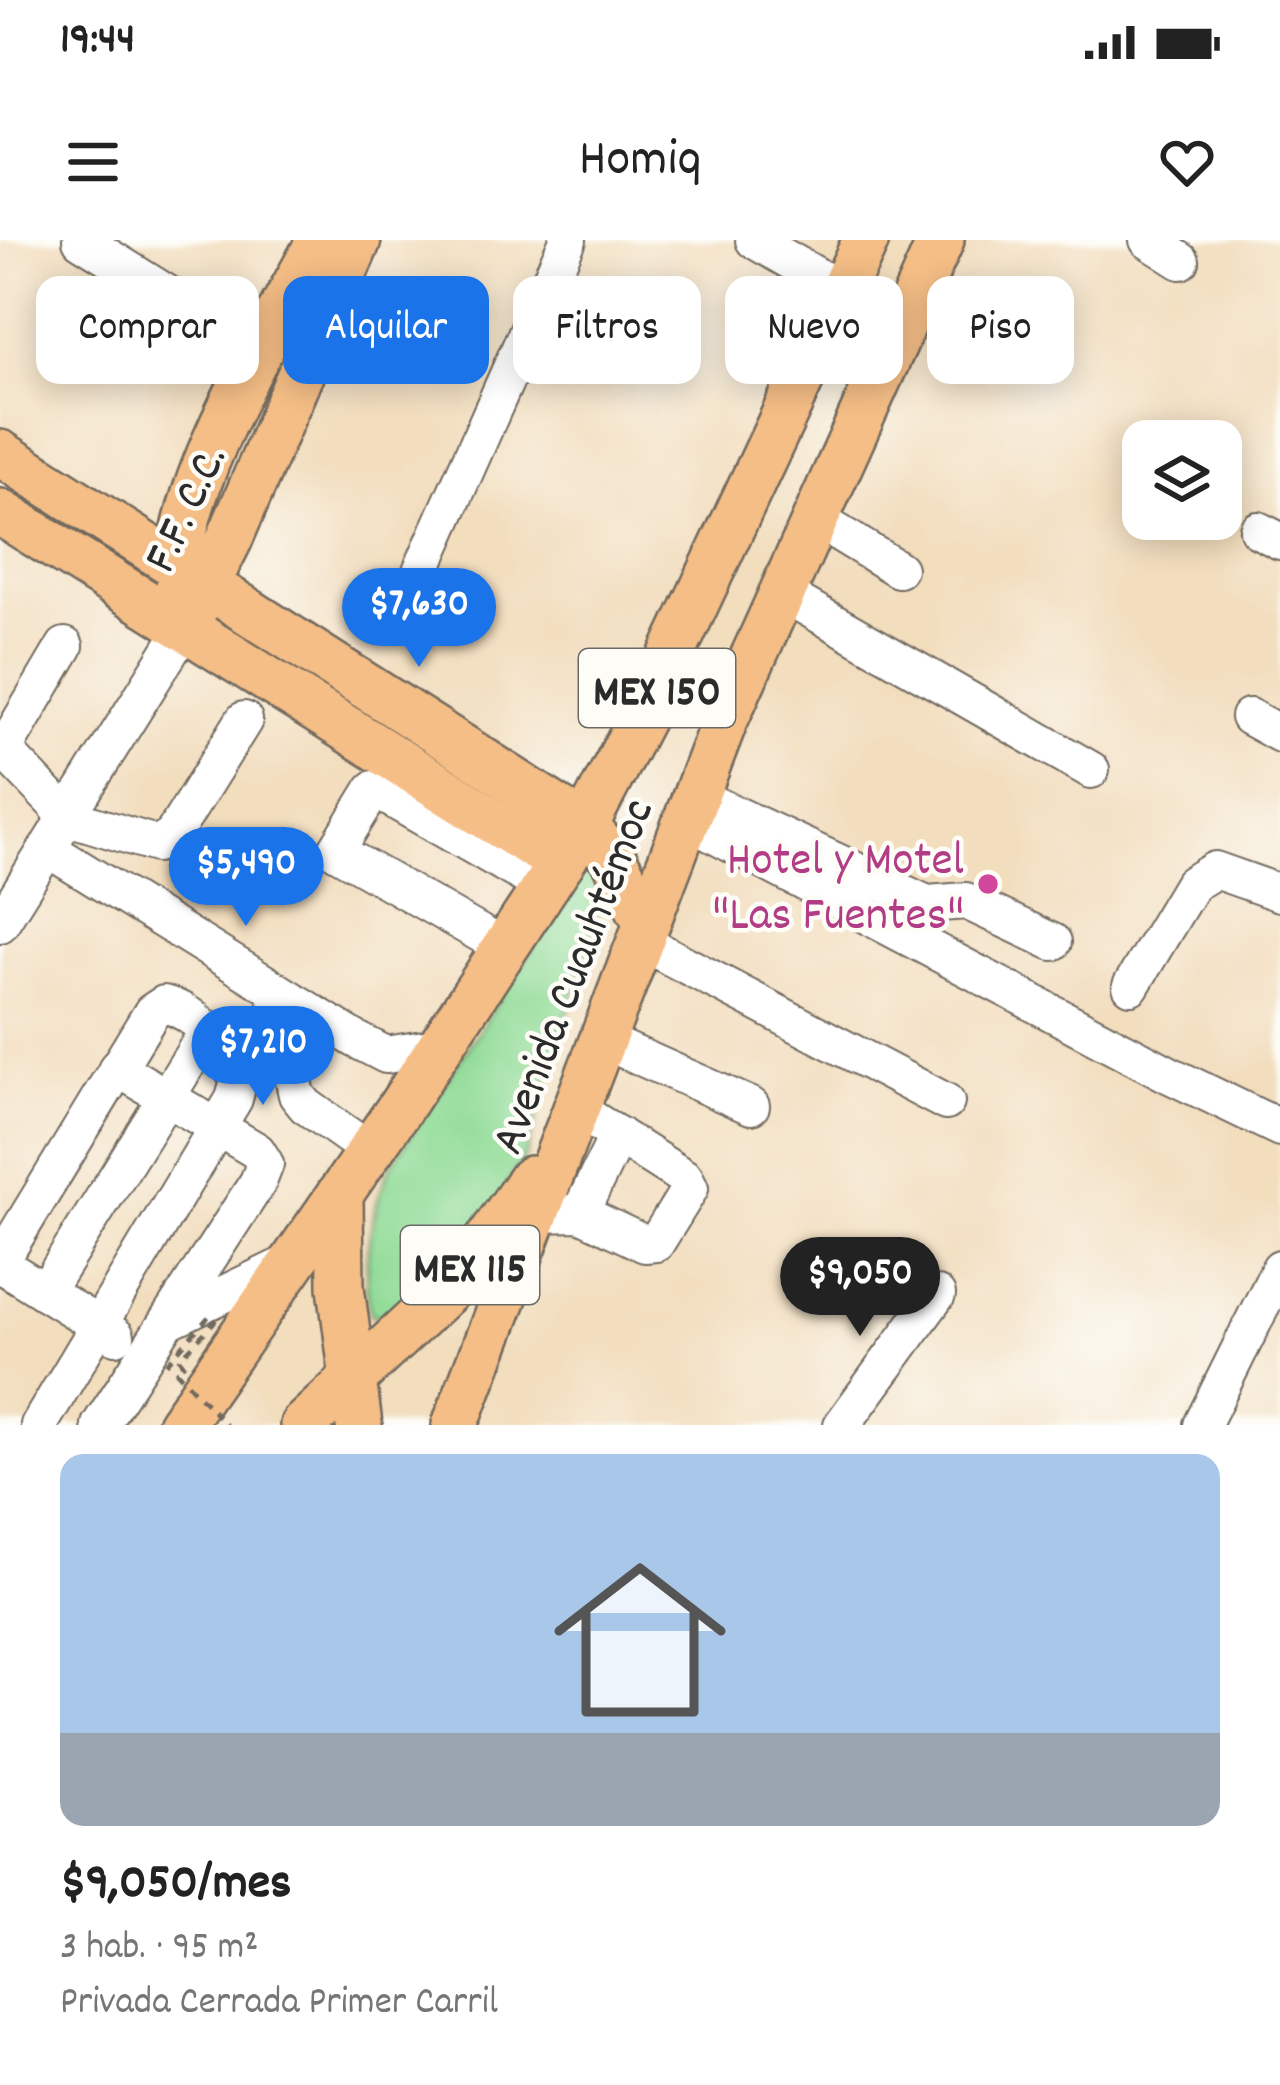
<!DOCTYPE html>
<html lang="es">
<meta charset="utf-8">
<style>
:root{--surface:#fff;--page:#f2f2f2;--text:#222;--muted:#767676;--line:#e0e0e0;--accent:#1a73e8}
body{margin:0;font-family:Dekko,sans-serif;background:var(--page);color:var(--text);height:100vh;display:flex;flex-direction:column;font-size:45px;white-space:nowrap}
*{box-sizing:border-box;margin:0}
p{font-size:39px;color:var(--muted)}
.icon{flex:none;width:66px;height:66px;fill:none;stroke:currentColor;stroke-width:2;stroke-linecap:round;stroke-linejoin:round}
.map{position:relative;height:1185px;overflow:hidden}
.drawer{display:flex;flex-direction:column;background:var(--surface);flex:1}
.drawer>*{flex:none}
.top-card{position:absolute;left:36px;top:36px;width:1209px;height:108px;display:flex;gap:24px}
.fabs{position:absolute;left:1122px;top:180px;display:grid;gap:24px}
.fabs a{display:grid;place-items:center;width:120px;height:120px;border-radius:24px;background:var(--surface);box-shadow:0 6px 30px #0003;font-size:60px}
.price{position:absolute;translate:-50% -102px;padding:0 27px;border-radius:42px;background:var(--accent);color:#fff;font-size:39px;line-height:78px;filter:drop-shadow(0 3px 6px #0008)}
.price::after{content:'';position:absolute;left:50%;top:72px;width:36px;height:27px;margin-left:-18px;background:inherit;clip-path:polygon(0 0,100% 0,50% 100%)}
.price.current{background:#222;color:#fff}
ul{padding:0;list-style:none}
li{display:grid;align-content:center;gap:24px;height:636px;padding:0 60px}
li+li{border-top:3px solid var(--line)}
li span{display:grid;place-items:center;height:372px;border-radius:24px;color:#555}
li>.icon{margin-inline-start:auto}
span .icon{width:216px;height:216px;fill:#fffc;stroke-width:1}
li b{font-size:51px}
.chip{padding:0 42px;border-radius:24px;background:var(--surface);box-shadow:0 6px 30px #0003;font-size:42px;line-height:108px}
.chip.current{background:var(--accent);color:#fff}
.status{display:flex;justify-content:space-between;align-items:center;height:84px;padding:0 60px;background:var(--surface);direction:ltr}
.status svg{height:33px;fill:currentColor}
header{display:flex;justify-content:space-between;align-items:center;height:156px;padding:0 60px;background:var(--surface);font-size:54px;font-weight:600}
.map>svg:first-child{display:block}
</style>
<div class="status"><b>19:44</b><svg viewBox="0 0 49 12"><path d="M0 12V9h3v3zM5 12V6h3v6zM10 12V3h3v9zM15 12V0h3v12zM26 1h20v11H26zM47 4h2v5h-2z"/></svg></div>
<header><svg class="icon" aria-label="menu" viewBox="0 0 24 24"><path d="M4 6h16M4 12h16M4 18h16"/></svg>Homiq<svg class="icon" aria-label="heart" viewBox="0 0 24 24"><path d="M12 20l-8-8c-3-5 5-10 8-4 3-6 11-1 8 4z"/></svg></header>
<div class="map">
<svg width="1280" height="1185" viewBox="0 0 1280 1185">
<rect width="100%" height="100%" fill="#fdfcf7"/>
<filter id="ink" filterUnits="userSpaceOnUse"><feTurbulence type="fractalNoise" baseFrequency=".00833" numOctaves="2"/><feDisplacementMap in="SourceGraphic" scale="24" xChannelSelector="R" yChannelSelector="G"/><feConvolveMatrix kernelMatrix="1 2 1 2 8 2 1 2 1" color-interpolation-filters="sRGB"/></filter>
<filter id="wash" filterUnits="userSpaceOnUse"><feTurbulence type="fractalNoise" baseFrequency=".004" numOctaves="4" result="noise"/><feDisplacementMap in="SourceGraphic" scale="48" xChannelSelector="R" yChannelSelector="G"/><feGaussianBlur stdDeviation="2.7" result="paint"/><feColorMatrix in="noise" values="0 0 0 0 0 0 0 0 0 0 0 0 0 0 0 0 0 1.4 0 .05"/><feComposite in="paint" operator="in"/></filter>
<g filter="url(#wash)">
<rect width="100%" height="100%" fill="#f2ddbd"/>
<path fill="#92dc98" stroke="#5e8462" stroke-width="3" d="M587,633L599,638L601,660L526,915L495,967L443,1028L389,1079L370,1074C361,1025 371,973 390,927L581,634Z"/>
</g>
<g filter="url(#ink)">
<g fill="none" stroke-linecap="round" stroke-linejoin="round">
<defs>
<g id="minor">
<polyline points="81,0 261,112"/>
<polyline points="754,0 843,51"/>
<polyline points="1148,0 1181,21"/>
<polyline points="816,279 898,329"/>
<polyline points="1258,290 1280,301"/>
<polyline points="421,331 568,0"/>
<polyline points="782,353 1091,530"/>
<polyline points="1249,477 1280,494"/>
<polyline points="0,506 68,577 156,604 170,599 244,480"/>
<polyline points="4,509 65,406"/>
<polyline points="696,556 927,664 966,661 1053,702"/>
<polyline points="686,580 1170,835 1280,888"/>
<polyline points="48,609 355,799 386,815 437,807"/>
<polyline points="0,684 184,389"/>
<polyline points="640,701 946,862"/>
<polyline points="504,707 336,611 374,549 545,647"/>
<polyline points="1131,746 1192,644 1215,630 1280,653"/>
<polyline points="274,749 297,855 306,866 370,911"/>
<polyline points="602,800 751,866"/>
<polyline points="580,973 618,895"/>
<polyline points="536,974 580,973 645,1004 656,1003 690,948 685,938 573,867"/>
<path d="M0,1022L152,772L164,764C204,775 219,806 239,840L234,859L39,1185"/>
<polyline points="0,1024 116,1096"/>
<polyline points="45,1052 209,789"/>
<polyline points="168,1081 295,1020"/>
<polyline points="100,1185 258,942 265,924 257,911 117,828"/>
<polyline points="842,1185 937,1055"/>
<polyline points="1202,1185 1280,1028"/>
</g>
<g id="major">
<polyline points="0,213 585,586 614,619 646,682"/>
<polyline points="0,272 561,623"/>
<path d="M180,349C169,254 274,87 320,0"/>
<polyline points="194,370 229,300 358,0"/>
<polyline points="340,954 341,1047 359,1185"/>
<polyline points="180,1185 399,869 585,586 655,451 866,0"/>
<polyline points="303,1185 462,1037 531,939"/>
<polyline points="455,1185 724,482 941,0"/>
</g>
</defs>
<use href="#minor" stroke="#71695e" stroke-width="40"/>
<use href="#major" stroke="#71695e" stroke-width="50"/>
<use href="#minor" stroke="#fff" stroke-width="36"/>
<use href="#major" stroke="#f5be86" stroke-width="45"/>
<polyline stroke="#71695e" stroke-width="4.5" stroke-dasharray="9 9" stroke-linecap="butt" points="185,1126 180,1119 215,1081 211,1074 168,1122 226,1185"/>
</g>
</g>
<circle fill="#d1479c" stroke="#fdfcf7" stroke-width="4.5" cx="988" cy="644" r="12"/>
<g text-anchor="middle" stroke-width="9" stroke-linejoin="round" paint-order="stroke">
<g fill="#fdfcf7" stroke="#6a6a68" stroke-width="3">
<rect x="579" y="409" width="156" height="78" rx="9"/>
<rect x="401" y="986" width="138" height="78" rx="9"/>
</g>
<g font-size="45" font-weight="bold" fill="#2b2b2b">
<text x="657" y="464">MEX 150</text>
<text x="470" y="1041">MEX 115</text>
</g>
<g font-size="48" fill="#2b2b2b" stroke="#fdfcf7">
<text transform="translate(182 267) rotate(-65)" y="17">F.F. C.C.</text>
<text transform="translate(569 735) rotate(-69)" y="17">Avenida Cuauhtémoc</text>
</g>
<g font-size="48" fill="#b23c85" stroke="#fdfcf7" text-anchor="end">
<text x="964" y="633">Hotel y Motel<tspan x="964" dy="55">"Las Fuentes"</tspan></text>
</g>
</g>
</svg>
<div class="fabs">
<a><svg class="icon" aria-label="layers" viewBox="0 0 24 24"><path d="M12 4l9 5-9 5-9-5zM3 14l9 5 9-5"/></svg></a>
</div>
<b class="price" style="left:419px;top:430px">$7,630</b>
<b class="price" style="left:246px;top:689px">$5,490</b>
<b class="price" style="left:263px;top:868px">$7,210</b>
<b class="price current" style="left:860px;top:1099px">$9,050</b>
<div class="top-card">
<a class="chip">Comprar</a>
<a class="chip current">Alquilar</a>
<a class="chip">Filtros</a>
<a class="chip">Nuevo</a>
<a class="chip">Piso</a>
</div>
</div>
<section class="drawer">
<ul>
<li><span style="background:linear-gradient(#a9c7e8 75%,#9aa5b1 0)"><svg class="icon" aria-label="home" viewBox="0 0 24 24"><path d="M3 11l9-7 9 7M6 9v11h12V9"/></svg></span><div><b>$9,050/mes</b><p>3 hab. · 95 m²</p><p>Privada Cerrada Primer Carril</p></div></li>
</ul>
</section>
